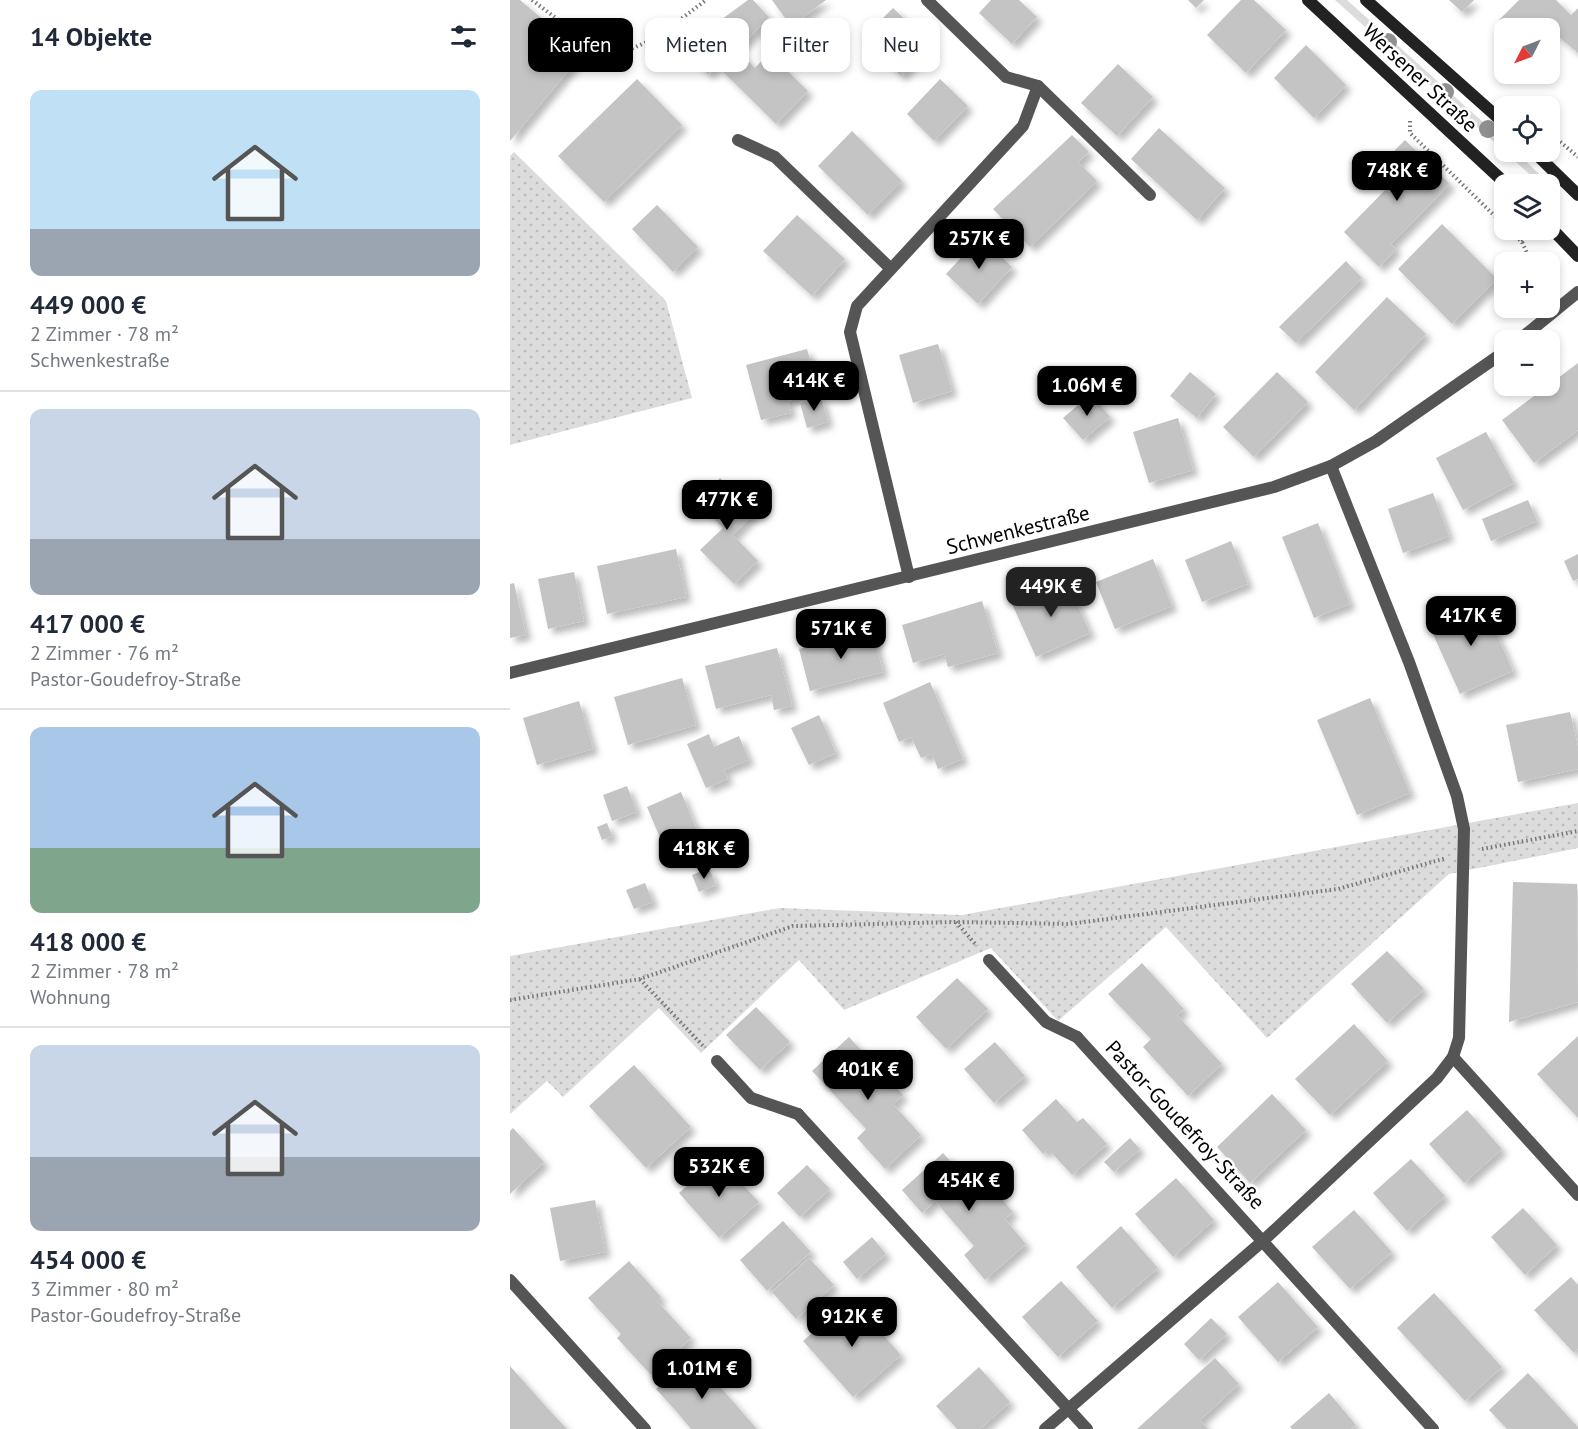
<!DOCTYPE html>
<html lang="de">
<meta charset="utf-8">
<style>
:root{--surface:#fff;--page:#f2f2f3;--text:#1f2937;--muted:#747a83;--line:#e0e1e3;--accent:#000}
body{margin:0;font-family:"PT Sans",sans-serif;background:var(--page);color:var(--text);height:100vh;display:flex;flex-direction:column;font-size:22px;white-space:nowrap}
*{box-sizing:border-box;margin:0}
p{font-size:20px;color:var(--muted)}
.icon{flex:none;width:33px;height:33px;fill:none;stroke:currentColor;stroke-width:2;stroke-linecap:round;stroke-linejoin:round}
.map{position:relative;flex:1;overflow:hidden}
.side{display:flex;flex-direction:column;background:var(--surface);width:510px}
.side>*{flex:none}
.top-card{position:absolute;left:18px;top:18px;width:570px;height:54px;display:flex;gap:12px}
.needle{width:39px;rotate:228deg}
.controls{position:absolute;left:984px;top:18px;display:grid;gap:12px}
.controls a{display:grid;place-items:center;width:66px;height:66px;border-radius:12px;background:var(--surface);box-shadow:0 3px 9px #0003;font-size:30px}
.price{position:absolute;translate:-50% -51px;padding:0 14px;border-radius:12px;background:var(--accent);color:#fff;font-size:20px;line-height:39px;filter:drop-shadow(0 2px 3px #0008)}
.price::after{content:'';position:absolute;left:50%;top:36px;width:18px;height:14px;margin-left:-9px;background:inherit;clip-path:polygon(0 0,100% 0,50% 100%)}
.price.selected{background:#222;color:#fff}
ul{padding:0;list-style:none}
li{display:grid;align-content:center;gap:12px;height:318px;padding:0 30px}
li+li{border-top:2px solid var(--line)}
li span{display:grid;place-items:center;height:186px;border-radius:12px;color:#555}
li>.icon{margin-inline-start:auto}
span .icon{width:108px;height:108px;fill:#fffc;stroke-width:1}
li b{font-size:26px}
h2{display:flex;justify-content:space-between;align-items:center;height:72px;padding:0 30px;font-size:26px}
.tag{padding:0 21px;border-radius:12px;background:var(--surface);box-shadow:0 3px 9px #0003;font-size:21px;line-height:54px}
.tag.selected{background:var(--accent);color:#fff}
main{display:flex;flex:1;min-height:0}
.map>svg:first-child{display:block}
</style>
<main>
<section class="side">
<h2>14 Objekte<svg class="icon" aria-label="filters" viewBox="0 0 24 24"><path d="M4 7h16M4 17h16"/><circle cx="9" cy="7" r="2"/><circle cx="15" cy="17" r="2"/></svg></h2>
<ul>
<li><span style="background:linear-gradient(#bfe0f5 75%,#9aa5b1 0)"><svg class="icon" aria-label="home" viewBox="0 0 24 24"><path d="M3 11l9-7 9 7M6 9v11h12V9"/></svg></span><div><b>449 000 €</b><p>2 Zimmer · 78 m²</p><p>Schwenkestraße</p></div></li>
<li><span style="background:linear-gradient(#c9d6e8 70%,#9aa5b1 0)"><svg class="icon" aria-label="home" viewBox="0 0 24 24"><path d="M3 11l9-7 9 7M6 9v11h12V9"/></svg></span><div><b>417 000 €</b><p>2 Zimmer · 76 m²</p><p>Pastor-Goudefroy-Straße</p></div></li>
<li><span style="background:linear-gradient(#a9c7e8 65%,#7fa58c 0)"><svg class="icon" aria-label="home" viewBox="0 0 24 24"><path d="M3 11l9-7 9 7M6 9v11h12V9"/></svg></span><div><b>418 000 €</b><p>2 Zimmer · 78 m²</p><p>Wohnung</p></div></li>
<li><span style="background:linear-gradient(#c9d6e8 60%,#9aa5b1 0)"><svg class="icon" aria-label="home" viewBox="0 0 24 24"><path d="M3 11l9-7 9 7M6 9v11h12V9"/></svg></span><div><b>454 000 €</b><p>3 Zimmer · 80 m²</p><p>Pastor-Goudefroy-Straße</p></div></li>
</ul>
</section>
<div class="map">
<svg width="1068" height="1429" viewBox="0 0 1068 1429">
<defs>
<pattern id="park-dots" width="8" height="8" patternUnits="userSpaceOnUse" patternTransform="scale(1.5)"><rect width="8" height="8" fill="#dcdcdc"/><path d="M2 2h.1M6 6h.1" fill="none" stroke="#bbb" stroke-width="1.8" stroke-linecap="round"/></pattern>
<filter id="shadow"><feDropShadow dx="5.5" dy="5.5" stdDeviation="3" flood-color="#0004"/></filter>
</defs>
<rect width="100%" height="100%" fill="#fff"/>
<g fill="#dcdcdc">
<polygon points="825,0 837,0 994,141 994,151"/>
<polygon points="995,152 1006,152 1048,192 1043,197 1040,194 1040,184 1030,184"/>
</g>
<g fill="url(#park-dots)">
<polygon points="4,152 156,301 182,398 0,445 0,156"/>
<polygon points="1068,803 1068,848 939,874 757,1038 656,927 548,1021 481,948 334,1010 289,960 191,1053 149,1008 53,1097 37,1081 0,1114 0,956 270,908 452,915"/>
</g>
<g fill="#c4c4c4" filter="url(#shadow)">
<polygon points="0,0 10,0 73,53 0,141"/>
<polygon points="238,0 243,0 259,17 227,50 245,68 259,53 298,91 266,124 207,66 198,74 171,49"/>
<polygon points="262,0 316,0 281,26"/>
<polygon points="481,0 509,0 527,17 502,44 469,13"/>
<polygon points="678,0 694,0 686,8"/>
<polygon points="731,0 744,0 776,30 736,73 697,35"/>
<polygon points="939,0 964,0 952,12"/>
<polygon points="1009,0 1046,0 1061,15 1068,8 1068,53 1043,32 1040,36 1040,28 997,28 989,20"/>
<polygon points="383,8 421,44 391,76 352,39"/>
<polygon points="796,45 836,85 804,118 764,78"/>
<polygon points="608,64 643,97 607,136 571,103"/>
<polygon points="127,79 172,125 94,202 48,156"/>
<polygon points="430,79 458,106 424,141 397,114"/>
<polygon points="649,128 715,188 687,220 621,159"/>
<polygon points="342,131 392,181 358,215 308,166"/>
<polygon points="562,135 579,152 568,162 587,181 520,247 483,209"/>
<polygon points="895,140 940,184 881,244 886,249 869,267 834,232 880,185 865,170"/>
<polygon points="147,205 188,247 163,272 122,229"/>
<polygon points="287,215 335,259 302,296 253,251"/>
<polygon points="932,224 987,279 942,324 888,269"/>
<polygon points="470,237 502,267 468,304 436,274"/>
<polygon points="836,261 852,278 786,343 769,327"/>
<polygon points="877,297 916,334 844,410 805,372"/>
<polygon points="428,344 442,391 403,403 389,355"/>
<polygon points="297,349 309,393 278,401 281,413 251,420 236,365"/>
<polygon points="1068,363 1068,430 1024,463 992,420"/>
<polygon points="680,372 706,394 687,418 660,396"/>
<polygon points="767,372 798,402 744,457 713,427"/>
<polygon points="581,394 600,417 573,440 553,418"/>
<polygon points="311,397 318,422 297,428 290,403"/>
<polygon points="668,418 683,470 639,483 623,432"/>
<polygon points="976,432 1004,483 953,510 926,458"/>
<polygon points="210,478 245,513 223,535 248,561 224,584 190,550 213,528 187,501"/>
<polygon points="923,493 939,536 893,553 878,509"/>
<polygon points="1018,500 1027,521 981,541 972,519"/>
<polygon points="808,523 840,604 804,618 772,537"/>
<polygon points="721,541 738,584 692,602 675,560"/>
<polygon points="166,549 176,597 97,614 87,566"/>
<polygon points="1068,554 1068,579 1063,581 1054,561"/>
<polygon points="643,559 662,606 605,629 586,582"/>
<polygon points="64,572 74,621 38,629 28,579"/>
<polygon points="556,579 580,633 526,657 502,604"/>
<polygon points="4,583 16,635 0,638 0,584"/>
<polygon points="971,599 1003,671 950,694 918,623"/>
<polygon points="472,601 488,653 438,667 434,654 403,663 392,625"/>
<polygon points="362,630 373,672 300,691 289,649"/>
<polygon points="267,648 282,706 264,710 261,695 206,709 195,666"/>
<polygon points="172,678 186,725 118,745 104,697"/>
<polygon points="420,682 453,759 428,769 422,754 411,758 401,737 389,742 373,703"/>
<polygon points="860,698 900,793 847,815 807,720"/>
<polygon points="69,701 83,749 27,765 13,718"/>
<polygon points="1060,712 1068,747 1068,769 1008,782 996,725"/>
<polygon points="309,715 326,753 299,765 281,728"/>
<polygon points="199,734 204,747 229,736 239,760 214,770 218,779 196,788 177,744"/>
<polygon points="117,786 127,812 102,821 93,795"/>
<polygon points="171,792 188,833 154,847 137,807"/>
<polygon points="97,823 102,836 92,840 87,827"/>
<polygon points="199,868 206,885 189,892 182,875"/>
<polygon points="1003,882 1067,884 1068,1002 999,1022"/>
<polygon points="135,883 143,902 124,909 116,890"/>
<polygon points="877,951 914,989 877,1023 841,984"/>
<polygon points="632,963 674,1009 667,1015 712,1064 678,1096 633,1047 641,1039 598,994"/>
<polygon points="447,978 478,1009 436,1049 406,1017"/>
<polygon points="246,1007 280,1042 250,1070 216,1035"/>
<polygon points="844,1024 878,1061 820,1115 785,1079"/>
<polygon points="1068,1036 1068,1118 1027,1074"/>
<polygon points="339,1037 393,1095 383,1104 411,1135 375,1169 347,1138 356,1129 302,1071"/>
<polygon points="485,1042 515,1076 484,1103 454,1069"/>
<polygon points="124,1065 181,1127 136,1168 79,1106"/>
<polygon points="762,1094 796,1130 740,1183 707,1147"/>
<polygon points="546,1099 567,1122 573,1118 597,1144 562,1175 538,1149 533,1154 512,1130"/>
<polygon points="957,1110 992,1149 954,1183 919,1144"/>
<polygon points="3,1128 34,1162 0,1194 0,1131"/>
<polygon points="620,1138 630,1149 604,1172 594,1162"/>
<polygon points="433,1153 454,1176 464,1167 503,1212 495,1219 516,1244 475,1280 454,1255 464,1246 425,1201 412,1213 392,1190"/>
<polygon points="208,1158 249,1202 209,1238 169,1193"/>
<polygon points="901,1159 935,1196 897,1231 863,1193"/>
<polygon points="297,1165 320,1189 290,1217 267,1193"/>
<polygon points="666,1178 704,1220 663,1257 625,1214"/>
<polygon points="85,1200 95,1252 50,1261 40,1208"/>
<polygon points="1013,1208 1047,1245 1015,1275 981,1237"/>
<polygon points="844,1210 882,1252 840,1289 802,1247"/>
<polygon points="273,1221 301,1252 257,1291 230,1260"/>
<polygon points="611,1226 648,1268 602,1308 566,1267"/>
<polygon points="362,1237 376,1254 347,1279 333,1262"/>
<polygon points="299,1258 324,1285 286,1319 262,1292"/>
<polygon points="119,1261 151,1297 147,1301 181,1338 141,1375 107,1338 111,1334 78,1298"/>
<polygon points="1061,1277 1068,1285 1068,1349 1064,1353 1024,1310"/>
<polygon points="551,1281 588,1321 548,1357 512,1317"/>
<polygon points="768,1282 808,1327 768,1362 728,1317"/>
<polygon points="924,1293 992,1367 955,1401 887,1328"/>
<polygon points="341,1299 391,1355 343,1397 293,1341"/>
<polygon points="701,1318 717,1334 689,1360 674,1344"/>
<polygon points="182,1357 220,1398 247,1429 181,1429 165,1410 146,1389"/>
<polygon points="705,1358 729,1384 690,1420 698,1429 627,1429"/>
<polygon points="0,1366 40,1411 57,1429 0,1429"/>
<polygon points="469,1367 500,1402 470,1429 447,1429 426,1406"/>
<polygon points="1018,1373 1068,1427 1068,1429 997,1429 979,1410"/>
<polygon points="819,1393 846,1425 841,1429 782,1429 780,1427"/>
</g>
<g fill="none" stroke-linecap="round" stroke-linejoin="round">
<g stroke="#777" stroke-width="4" stroke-dasharray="1.5 3" stroke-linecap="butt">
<polyline points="22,0 88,50 121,49 146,38 196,0"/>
<polyline points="900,121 900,133 994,225"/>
<polyline points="1040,133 1068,157"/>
<polyline points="999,230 1012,242 1021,262"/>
<polyline points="1012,242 1022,232"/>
<polyline points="972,849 1068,831"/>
<polyline points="446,922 467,946"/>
<polyline points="130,979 195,1048"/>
<polyline points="0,1000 130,979 283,926 445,922 559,924 828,889 936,858"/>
</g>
<g stroke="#555" stroke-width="12">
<polyline points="417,0 496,77 528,86 640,195"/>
<polyline points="479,960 536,1022 567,1037"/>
<polyline points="207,1061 241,1098 288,1114"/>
</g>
<g stroke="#555" stroke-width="12">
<polyline points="228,140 265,157 380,268"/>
<polyline points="1009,340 1068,292"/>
<polyline points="399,577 340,332 347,306 513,126 528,86"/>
<polyline points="0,673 764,487 821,466 866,441 994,352"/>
<polyline points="567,1037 923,1429"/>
<polyline points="943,1057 1068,1195"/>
<polyline points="288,1114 577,1429"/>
<polyline points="0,1280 135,1429"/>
<polyline points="535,1429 754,1240 927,1078 943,1057 949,1038 954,829 947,796 899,662 821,466"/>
</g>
<g stroke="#222" stroke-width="12">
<polyline points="798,0 996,184"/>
<polyline points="856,0 994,123"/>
<polyline points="1024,152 1068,195"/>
<polyline points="1040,227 1068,256"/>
</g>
</g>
<g fill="#8f8f8f">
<circle cx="878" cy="42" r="9"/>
<circle cx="935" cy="92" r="9"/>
<circle cx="978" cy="129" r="9"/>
</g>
<g text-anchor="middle" stroke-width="5" stroke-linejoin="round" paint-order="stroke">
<g font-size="21" fill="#000" stroke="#fff">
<text transform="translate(910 78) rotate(43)" y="7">Wersener Straße</text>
<text transform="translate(508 530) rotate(-14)" y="7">Schwenkestraße</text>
<text transform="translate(675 1125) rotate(47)" y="7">Pastor-Goudefroy-Straße</text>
</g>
</g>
</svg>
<div class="controls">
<a><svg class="needle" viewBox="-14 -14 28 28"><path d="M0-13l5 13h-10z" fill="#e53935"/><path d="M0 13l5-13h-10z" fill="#747a83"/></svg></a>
<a><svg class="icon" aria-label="locate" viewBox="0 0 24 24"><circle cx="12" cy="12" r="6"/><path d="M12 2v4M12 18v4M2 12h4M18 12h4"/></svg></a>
<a><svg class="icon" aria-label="layers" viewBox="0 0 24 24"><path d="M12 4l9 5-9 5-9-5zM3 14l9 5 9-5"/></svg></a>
<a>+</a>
<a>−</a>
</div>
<b class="price" style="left:887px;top:202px">748K €</b>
<b class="price" style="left:469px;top:270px">257K €</b>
<b class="price" style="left:304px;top:412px">414K €</b>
<b class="price" style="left:577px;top:417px">1.06M €</b>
<b class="price" style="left:217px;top:531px">477K €</b>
<b class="price selected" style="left:541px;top:618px">449K €</b>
<b class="price" style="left:961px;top:647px">417K €</b>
<b class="price" style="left:331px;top:660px">571K €</b>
<b class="price" style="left:194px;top:880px">418K €</b>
<b class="price" style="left:358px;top:1101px">401K €</b>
<b class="price" style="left:209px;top:1198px">532K €</b>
<b class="price" style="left:459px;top:1212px">454K €</b>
<b class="price" style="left:342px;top:1348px">912K €</b>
<b class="price" style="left:192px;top:1400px">1.01M €</b>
<div class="top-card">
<a class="tag selected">Kaufen</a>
<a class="tag">Mieten</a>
<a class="tag">Filter</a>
<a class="tag">Neu</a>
</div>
</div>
</main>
